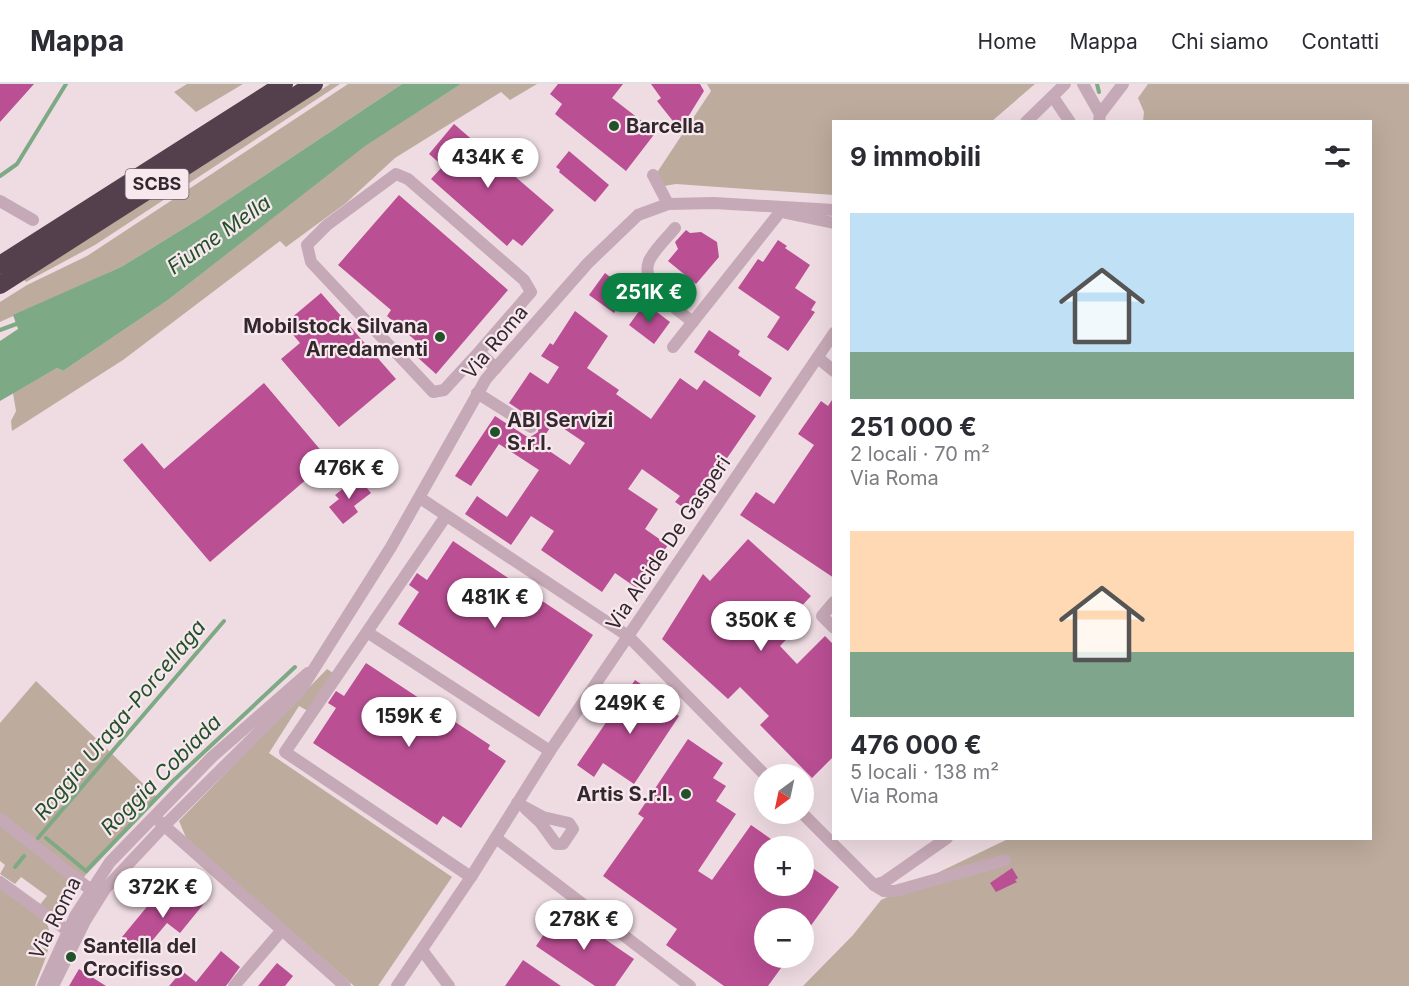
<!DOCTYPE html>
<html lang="it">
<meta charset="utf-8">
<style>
:root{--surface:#fff;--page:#f7f7f7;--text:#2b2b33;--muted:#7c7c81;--line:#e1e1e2;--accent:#0b8043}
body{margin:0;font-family:Inter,sans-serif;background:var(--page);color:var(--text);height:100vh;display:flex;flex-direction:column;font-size:22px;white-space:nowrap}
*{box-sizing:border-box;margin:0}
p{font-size:20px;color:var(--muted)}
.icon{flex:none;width:33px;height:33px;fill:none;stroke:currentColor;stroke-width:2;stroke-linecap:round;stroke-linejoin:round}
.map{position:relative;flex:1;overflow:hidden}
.side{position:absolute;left:832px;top:36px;width:540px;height:720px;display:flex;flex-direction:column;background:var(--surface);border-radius:0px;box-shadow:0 6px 24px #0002}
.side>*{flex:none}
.needle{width:39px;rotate:213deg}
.tools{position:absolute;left:754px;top:680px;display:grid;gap:12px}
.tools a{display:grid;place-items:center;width:60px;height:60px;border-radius:50%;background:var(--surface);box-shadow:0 6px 24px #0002;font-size:30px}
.price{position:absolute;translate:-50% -51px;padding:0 14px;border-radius:21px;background:#fff;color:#222;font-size:20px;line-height:39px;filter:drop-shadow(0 2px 3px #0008)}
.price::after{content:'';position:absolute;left:50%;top:36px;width:18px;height:14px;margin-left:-9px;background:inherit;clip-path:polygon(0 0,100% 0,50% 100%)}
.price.selected{background:var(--accent);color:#fff}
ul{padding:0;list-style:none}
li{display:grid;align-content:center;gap:12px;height:318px;padding:0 18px}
li span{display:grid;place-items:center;height:186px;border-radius:0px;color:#555}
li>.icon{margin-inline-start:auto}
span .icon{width:108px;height:108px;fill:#fffc;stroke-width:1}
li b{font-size:26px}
h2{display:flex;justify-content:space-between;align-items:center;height:72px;padding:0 18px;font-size:26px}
header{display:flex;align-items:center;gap:36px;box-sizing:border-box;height:84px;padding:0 30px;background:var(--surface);border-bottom:2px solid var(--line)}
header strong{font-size:28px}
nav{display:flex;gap:33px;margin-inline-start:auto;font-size:21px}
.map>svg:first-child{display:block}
</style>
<header>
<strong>Mappa</strong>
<nav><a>Home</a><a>Mappa</a><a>Chi siamo</a><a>Contatti</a></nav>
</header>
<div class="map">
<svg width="1409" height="902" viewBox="0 0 1409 902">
<rect width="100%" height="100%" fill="#efdce3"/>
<g fill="#bdac9d">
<polygon points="187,0 243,0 196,28 174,8"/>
<polygon points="330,0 340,0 95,161 26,198 24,196"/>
<polygon points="348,0 402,0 199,135 121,183 0,238 0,218 27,201 87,172"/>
<polygon points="461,0 537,0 510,16 501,8 395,74 346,119 286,163 280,157 123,276 12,347 11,337 16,327 13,309 57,284 63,287 168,216 365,61"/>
<polygon points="707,0 1035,0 992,37 834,38 834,111 676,100 664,102 656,90 711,7"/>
<polygon points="1148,0 1409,0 1409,902 803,902 853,851 881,816 1008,755 1371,754 1371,38 1143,37 1144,28 1138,14"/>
<polygon points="327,585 333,589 308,627 299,622 269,669 452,793 378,902 354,902 187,756 179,737"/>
<polygon points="36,597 158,714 82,795 0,732 0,639"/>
<polygon points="0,740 77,799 58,829 50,830 38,823 47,812 21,793 15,800 0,790 5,781 0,777"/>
<path d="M0,804L46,838C57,857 41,883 35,902H0Z"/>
</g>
<polygon fill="#7ea985" points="402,0 461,0 365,62 168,216 63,287 57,284 0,317 0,257 18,245 13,231 121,183 199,135"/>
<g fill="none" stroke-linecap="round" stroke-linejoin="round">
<g stroke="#7ea985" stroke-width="4">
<polyline points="1097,0 1099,8"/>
<polyline points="0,92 17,80 66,0"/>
<polyline points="0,246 19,239"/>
<polyline points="38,754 224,537"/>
<polyline points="46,754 86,787 173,697 295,583"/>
<polyline points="15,783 24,772"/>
</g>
</g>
<g fill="#ba4f94" fill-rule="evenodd">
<polygon points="0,0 34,0 0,38"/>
<polygon points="558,0 623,0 612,14 656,48 626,87 555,30 562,20 550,10"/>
<polygon points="651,0 700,0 704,7 680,46 657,17 661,14"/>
<polygon points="454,40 554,126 522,162 513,155 507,162 431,95 443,82 429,70"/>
<polygon points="569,67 609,101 595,118 559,88 560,86 556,83"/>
<polygon points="399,111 508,206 436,290 416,272 423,263 387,232 391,226 338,181"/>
<polygon points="686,146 690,149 701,148 717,158 719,173 696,200 668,177 678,165 675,158"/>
<polygon points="778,156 787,162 785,164 810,181 795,204 816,218 811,226 815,228 788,267 767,253 780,233 738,204 758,175 763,178"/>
<polygon points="605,189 630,208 614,229 589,211"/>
<polygon points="321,209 396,295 339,343 281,275 300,259 284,240"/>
<polygon points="645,219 670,238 654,260 629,241"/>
<path d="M575,227L608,252L587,284L619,306L616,310L651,335L680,294L697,306L704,296L756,332L690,428L675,418L680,412L642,385L628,405L658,425L645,445L668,461L638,505L615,489L602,508L541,466L554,447L531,432L511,461L465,430L477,412L507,433L539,386L499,360L471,402L455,392L495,332L529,354L538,348L539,339L509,319L530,288L548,300L559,283L541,272L550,259L553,261ZM554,338L585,359L570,381L539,360Z"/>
<polygon points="709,246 740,267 738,271 772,294 760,313 694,268"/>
<polygon points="264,299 329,376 210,478 123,376 142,359 164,385"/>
<polygon points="834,313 834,494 740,431 756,408 774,420 814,361 798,350 821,317 828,322"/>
<polygon points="358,393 371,409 354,422 358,428 343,440 329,423 339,415 335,411"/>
<polygon points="748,455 811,512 797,527 806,535 780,562 797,580 825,552 834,561 834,672 812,694 760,641 769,632 740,603 728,615 662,555 703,490 710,497"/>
<polygon points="453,457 593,551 539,633 398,540 419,508 409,501 417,489 427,496"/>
<polygon points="366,579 490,661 488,665 506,677 461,744 443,732 437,741 313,659 336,624 328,619 336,607 344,612"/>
<polygon points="635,596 654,609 651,613 679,632 634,700 603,679 594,693 577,681"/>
<polygon points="688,655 723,679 713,694 726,702 716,717 736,730 698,787 712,796 751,741 781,762 765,762 765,801 804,801 804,778 839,803 804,851 804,834 765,834 765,873 789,873 768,902 724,902 666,861 677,845 603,792 644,734 638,730"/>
<polygon points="1012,784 1018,794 1015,796 1017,798 996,808 990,799"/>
<polygon points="190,803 206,817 180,849 167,839 141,870 122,853 150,819 164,829 184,805 187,808"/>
<polygon points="561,825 634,875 615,902 595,902 536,862"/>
<polygon points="221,867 240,883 226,902 169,902 182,887 196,898"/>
<polygon points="523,876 561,902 505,902"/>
<polygon points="277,879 293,892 285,902 258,902"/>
<polygon points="79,885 106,902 69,902"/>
</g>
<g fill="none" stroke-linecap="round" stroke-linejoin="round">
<g stroke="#c6a9b6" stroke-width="12">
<polyline points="1083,0 1100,30"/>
<polyline points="1053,13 1070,38"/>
<polyline points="1026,38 1065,0"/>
<polyline points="1099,38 1100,30 1123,0"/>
<polyline points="653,91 668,120"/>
<polyline points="0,117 33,136"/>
<polyline points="786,129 834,139"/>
<path d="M675,144C667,154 654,166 649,177C639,202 678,226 693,238"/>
<polyline points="673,263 780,128"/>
<polyline points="479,268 531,208 524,196 408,95 396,90 327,141 307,161 311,178 433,308 444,306 479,268 496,284"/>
<polyline points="818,274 834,287"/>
<polyline points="477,309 531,343"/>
<polyline points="420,414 628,552 765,691"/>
<polyline points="446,432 285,668 471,793"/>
<polyline points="834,518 822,532 834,544"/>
<polyline points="367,548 550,667"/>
<polyline points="517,719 543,733 569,739 573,745 563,760 556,760 540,738 526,725"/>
<polyline points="802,729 874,801 884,798 947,754"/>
<polyline points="0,735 91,806"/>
<polyline points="159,737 345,902"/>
<polyline points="496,754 690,902"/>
<polyline points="0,798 68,847"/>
<polyline points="874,801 884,807 895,807 1005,776"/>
<polyline points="422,866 449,902"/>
<polyline points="43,902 75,832 110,778 212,673 308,589"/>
<polyline points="53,902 85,837 105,805 164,742 300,607 391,463 486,295 588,179 638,131 668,120 714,119 834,126"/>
<polyline points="234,902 282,846"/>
<polyline points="397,902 471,793 550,667 834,249"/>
</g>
<g stroke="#54404c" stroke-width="18">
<polyline points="0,181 284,0"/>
<polyline points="0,201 314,0"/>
</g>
</g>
<g fill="#22512a" stroke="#f7e8ed" stroke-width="2">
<circle cx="614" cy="42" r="6"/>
<circle cx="440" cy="253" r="6"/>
<circle cx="495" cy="348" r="6"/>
<circle cx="686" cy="710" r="6"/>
<circle cx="71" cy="873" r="6"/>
</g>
<g text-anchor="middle" stroke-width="4.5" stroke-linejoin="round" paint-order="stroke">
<rect fill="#f7e8ed" stroke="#6e6268" stroke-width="1.5" x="125.5" y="85" width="63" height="30" rx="4.5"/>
<g font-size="18" font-weight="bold" fill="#34282f">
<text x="157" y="106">SCBS</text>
</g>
<g font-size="20" font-weight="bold" fill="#34282f" stroke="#f7e8ed" text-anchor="start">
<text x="626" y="49">Barcella</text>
<text x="428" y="249" text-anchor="end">Mobilstock Silvana<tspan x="428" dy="23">Arredamenti</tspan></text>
<text x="507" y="343">ABI Servizi<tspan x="507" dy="23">S.r.l.</tspan></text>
<text x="674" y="717" text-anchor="end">Artis S.r.l.</text>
<text x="83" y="869">Santella del<tspan x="83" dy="23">Crocifisso</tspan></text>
</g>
<g font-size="20" fill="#34282f" stroke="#f7e8ed">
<text transform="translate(495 258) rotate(-50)" y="7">Via Roma</text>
<text transform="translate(668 459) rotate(-56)" y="7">Via Alcide De Gasperi</text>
<text transform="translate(55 834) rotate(-63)" y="7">Via Roma</text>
</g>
<g font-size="21" font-style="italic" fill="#22512a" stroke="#f7e8ed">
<text transform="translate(219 151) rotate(-35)" y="7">Fiume Mella</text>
<text transform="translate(120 636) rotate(-50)" y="7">Roggia Uraga-Porcellaga</text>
<text transform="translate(161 691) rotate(-45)" y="7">Roggia Cobiada</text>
</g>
</g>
</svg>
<div class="tools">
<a><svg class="needle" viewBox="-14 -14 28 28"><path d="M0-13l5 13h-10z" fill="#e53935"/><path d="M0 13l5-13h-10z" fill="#7c7c81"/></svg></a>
<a>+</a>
<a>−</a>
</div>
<b class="price" style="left:488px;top:105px">434K €</b>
<b class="price selected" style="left:649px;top:240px">251K €</b>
<b class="price" style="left:349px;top:416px">476K €</b>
<b class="price" style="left:495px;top:545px">481K €</b>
<b class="price" style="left:761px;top:568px">350K €</b>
<b class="price" style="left:630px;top:651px">249K €</b>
<b class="price" style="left:409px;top:664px">159K €</b>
<b class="price" style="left:163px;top:835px">372K €</b>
<b class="price" style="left:584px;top:867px">278K €</b>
<section class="side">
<h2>9 immobili<svg class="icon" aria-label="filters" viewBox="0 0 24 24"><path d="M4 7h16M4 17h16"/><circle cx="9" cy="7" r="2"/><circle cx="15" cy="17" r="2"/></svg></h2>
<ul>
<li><span style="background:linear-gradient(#bfe0f5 75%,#7fa58c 0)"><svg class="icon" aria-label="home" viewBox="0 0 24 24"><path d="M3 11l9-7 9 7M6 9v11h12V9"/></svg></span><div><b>251 000 €</b><p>2 locali · 70 m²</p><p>Via Roma</p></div></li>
<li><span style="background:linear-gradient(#ffd9b3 65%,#7fa58c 0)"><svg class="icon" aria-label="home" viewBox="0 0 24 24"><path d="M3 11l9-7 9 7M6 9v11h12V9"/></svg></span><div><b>476 000 €</b><p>5 locali · 138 m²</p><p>Via Roma</p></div></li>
</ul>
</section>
</div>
